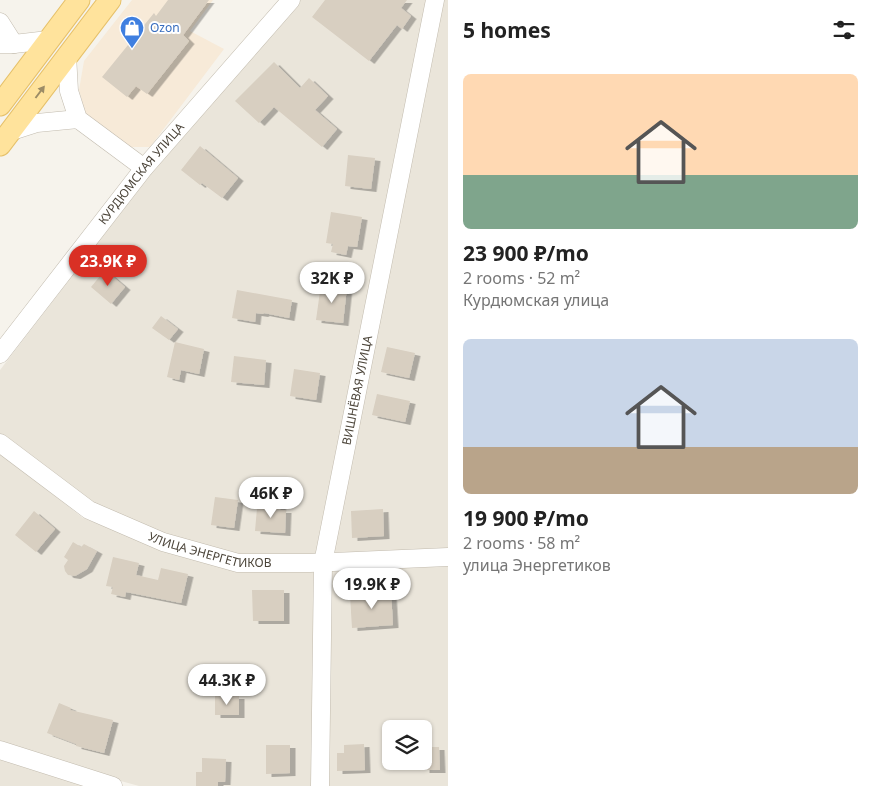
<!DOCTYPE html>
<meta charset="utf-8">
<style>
:root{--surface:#fff;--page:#f2f2f2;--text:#222;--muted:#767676;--accent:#d93025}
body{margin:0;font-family:"Noto Sans",sans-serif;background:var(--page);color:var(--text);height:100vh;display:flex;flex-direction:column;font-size:19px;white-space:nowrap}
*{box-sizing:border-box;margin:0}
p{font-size:16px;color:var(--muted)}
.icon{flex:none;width:28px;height:28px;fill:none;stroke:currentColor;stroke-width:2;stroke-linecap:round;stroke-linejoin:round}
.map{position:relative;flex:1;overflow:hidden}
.drawer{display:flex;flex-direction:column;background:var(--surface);width:425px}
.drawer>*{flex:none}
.buttons{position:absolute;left:382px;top:720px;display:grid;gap:10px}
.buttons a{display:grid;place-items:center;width:50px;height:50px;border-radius:8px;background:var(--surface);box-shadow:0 1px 4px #0004;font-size:25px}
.price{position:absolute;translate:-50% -42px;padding:0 11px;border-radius:18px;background:#fff;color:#222;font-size:16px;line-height:32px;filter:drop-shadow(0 1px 2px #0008)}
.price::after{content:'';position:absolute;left:50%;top:30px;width:15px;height:11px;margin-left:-8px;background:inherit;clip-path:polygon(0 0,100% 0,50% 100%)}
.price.selected{background:var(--accent);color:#fff}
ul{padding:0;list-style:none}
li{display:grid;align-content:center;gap:10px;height:265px;padding:0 15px}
li span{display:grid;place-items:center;height:155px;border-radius:8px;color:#555}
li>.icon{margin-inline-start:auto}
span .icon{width:90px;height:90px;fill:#fffc;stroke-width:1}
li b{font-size:21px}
h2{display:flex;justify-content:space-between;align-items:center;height:60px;padding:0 15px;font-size:21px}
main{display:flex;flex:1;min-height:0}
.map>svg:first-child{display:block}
</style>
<main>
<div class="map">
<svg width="448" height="786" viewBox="0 0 448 786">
<defs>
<filter id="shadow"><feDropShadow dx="5.5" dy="3" stdDeviation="0" flood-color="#0004"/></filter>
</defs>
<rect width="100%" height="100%" fill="#f6f3ec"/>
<g fill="#eae5da" fill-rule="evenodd">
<polygon points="299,0 429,0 318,553 310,558 240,556 165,536 87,503 0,435 0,370 150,175"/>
<polygon points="441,0 448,0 448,550 337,555 333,552"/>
<polygon points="0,453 83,518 161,549 310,569 319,574 317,786 139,786 99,775 0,744"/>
<path d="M448,562V786H324L326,575L332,567ZM391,729H424V761H391Z"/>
<polygon points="0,756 86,786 0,786"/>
</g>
<polygon fill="#f7ead8" points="132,0 213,0 190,31 224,49 150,147 130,147 86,116 79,90 84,61"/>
<g fill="#d8cfc1" filter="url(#shadow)">
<polygon points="168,0 209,0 183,35 189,41 147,94 136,86 127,97 102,77 154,13 156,16"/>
<polygon points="325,0 407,0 401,8 411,16 402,29 397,25 369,61 312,17"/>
<polygon points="274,62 300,88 309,78 328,96 315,110 337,129 322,147 274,107 259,123 235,101"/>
<polygon points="200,146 238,178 222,198 202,183 200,185 181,170"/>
<polygon points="348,155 375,158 371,189 345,186"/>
<polygon points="331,212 362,217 357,247 348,246 346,255 331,252 333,244 326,243"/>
<polygon points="105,270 125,287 111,304 91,287"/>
<polygon points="321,284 347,287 343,323 316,320"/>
<polygon points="237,290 292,300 289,318 264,313 263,314 256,313 255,322 232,318"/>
<polygon points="161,316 178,329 169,340 152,328"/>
<polygon points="175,342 204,349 199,374 181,370 179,380 167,377"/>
<polygon points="387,347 415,353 409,378 381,372"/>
<polygon points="234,356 266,360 264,385 231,382"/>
<polygon points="294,369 320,373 316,400 290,396"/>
<polygon points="377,394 410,401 405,422 372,415"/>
<polygon points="215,497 238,500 234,528 211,525"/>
<polygon points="264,502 281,503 280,510 286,510 285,533 255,531 257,508 264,508"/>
<polygon points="383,509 384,536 352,538 351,511"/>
<polygon points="34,511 55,529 36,552 15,535"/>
<polygon points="73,542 81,547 84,544 97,551 87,569 75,576 68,575 65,571 64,566 68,560 64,557"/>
<polygon points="113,557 139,563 136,575 158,580 161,568 188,574 181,603 126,592 125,597 111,594 113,587 106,586"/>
<polygon points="252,590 284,590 284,621 253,621"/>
<polygon points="391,592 393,625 352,628 350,595"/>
<rect x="215" y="696" width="24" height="19"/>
<polygon points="59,703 71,708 70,710 113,720 104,753 76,746 76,744 47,733"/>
<polygon points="364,744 365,770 337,771 337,753 344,753 344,745"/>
<polygon points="266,745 290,745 290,773 266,774"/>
<polygon points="424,747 439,747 440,770 424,770"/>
<polygon points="202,758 226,759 225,782 218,782 218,786 196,786 196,772 202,772"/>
</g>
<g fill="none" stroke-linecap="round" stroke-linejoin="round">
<defs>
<g id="minor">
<polyline points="0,22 14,44"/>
<polyline points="0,44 14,44 48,40"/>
<polyline points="67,55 69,91 78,119 144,168"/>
<polyline points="9,132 37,123 78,119"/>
<path id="s1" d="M0,354L144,168L291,0"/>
<path id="s2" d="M0,443L89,510L163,542L238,563H310L448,557"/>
<polyline points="0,750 113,786"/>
<path id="s3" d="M320,786L323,563L435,0"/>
</g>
<g id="major">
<polyline points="0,105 79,0"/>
<polyline points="0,145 110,0"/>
</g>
</defs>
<use href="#minor" stroke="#c2bbae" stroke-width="19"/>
<use href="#major" stroke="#e6c16a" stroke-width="23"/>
<use href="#minor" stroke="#fff" stroke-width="18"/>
<use href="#major" stroke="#ffe39c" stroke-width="21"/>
</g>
<defs><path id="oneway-solid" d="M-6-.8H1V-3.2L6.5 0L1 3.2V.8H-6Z" transform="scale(1.25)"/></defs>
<use fill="#9c8c66" href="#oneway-solid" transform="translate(40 92) rotate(-53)"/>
<defs>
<symbol id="shop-pin" viewBox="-11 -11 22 30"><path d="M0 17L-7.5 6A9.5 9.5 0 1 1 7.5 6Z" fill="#3f7fe0" stroke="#fff"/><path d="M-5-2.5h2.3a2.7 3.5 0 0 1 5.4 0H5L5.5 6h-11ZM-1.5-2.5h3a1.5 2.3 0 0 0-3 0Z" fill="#fff"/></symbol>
</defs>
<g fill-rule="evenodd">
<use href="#shop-pin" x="118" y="14" width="28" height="38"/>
</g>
<g text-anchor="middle" stroke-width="4" stroke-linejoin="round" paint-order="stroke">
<g font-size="12" fill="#366cbe" stroke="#fff" text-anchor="start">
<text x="150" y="32">Ozon</text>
</g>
<g font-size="12" fill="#4b4439" stroke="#fff">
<text dy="4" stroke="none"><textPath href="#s1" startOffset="229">КУРДЮМСКАЯ УЛИЦА</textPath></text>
<text dy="4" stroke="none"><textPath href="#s3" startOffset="399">ВИШНЁВАЯ УЛИЦА</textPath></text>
<text dy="4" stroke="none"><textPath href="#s2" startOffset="240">УЛИЦА ЭНЕРГЕТИКОВ</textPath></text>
</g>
</g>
</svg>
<div class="buttons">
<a><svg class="icon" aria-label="layers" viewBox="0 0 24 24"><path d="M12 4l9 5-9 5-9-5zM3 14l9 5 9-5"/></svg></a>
</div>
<b class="price selected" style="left:108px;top:287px">23.9K ₽</b>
<b class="price" style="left:332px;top:304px">32K ₽</b>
<b class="price" style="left:271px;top:519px">46K ₽</b>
<b class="price" style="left:372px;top:610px">19.9K ₽</b>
<b class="price" style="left:227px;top:706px">44.3K ₽</b>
</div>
<section class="drawer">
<h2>5 homes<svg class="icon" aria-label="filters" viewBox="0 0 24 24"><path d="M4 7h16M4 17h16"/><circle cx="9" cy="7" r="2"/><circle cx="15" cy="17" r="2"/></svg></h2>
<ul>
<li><span style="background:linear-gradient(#ffd9b3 65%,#7fa58c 0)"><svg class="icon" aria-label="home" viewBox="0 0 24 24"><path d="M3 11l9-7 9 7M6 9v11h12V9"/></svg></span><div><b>23 900 ₽/mo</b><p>2 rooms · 52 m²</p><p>Курдюмская улица</p></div></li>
<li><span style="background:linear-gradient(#c9d6e8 70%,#b9a48a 0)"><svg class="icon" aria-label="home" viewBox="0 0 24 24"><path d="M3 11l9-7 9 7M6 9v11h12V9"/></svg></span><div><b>19 900 ₽/mo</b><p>2 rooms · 58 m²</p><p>улица Энергетиков</p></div></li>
</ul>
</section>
</main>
